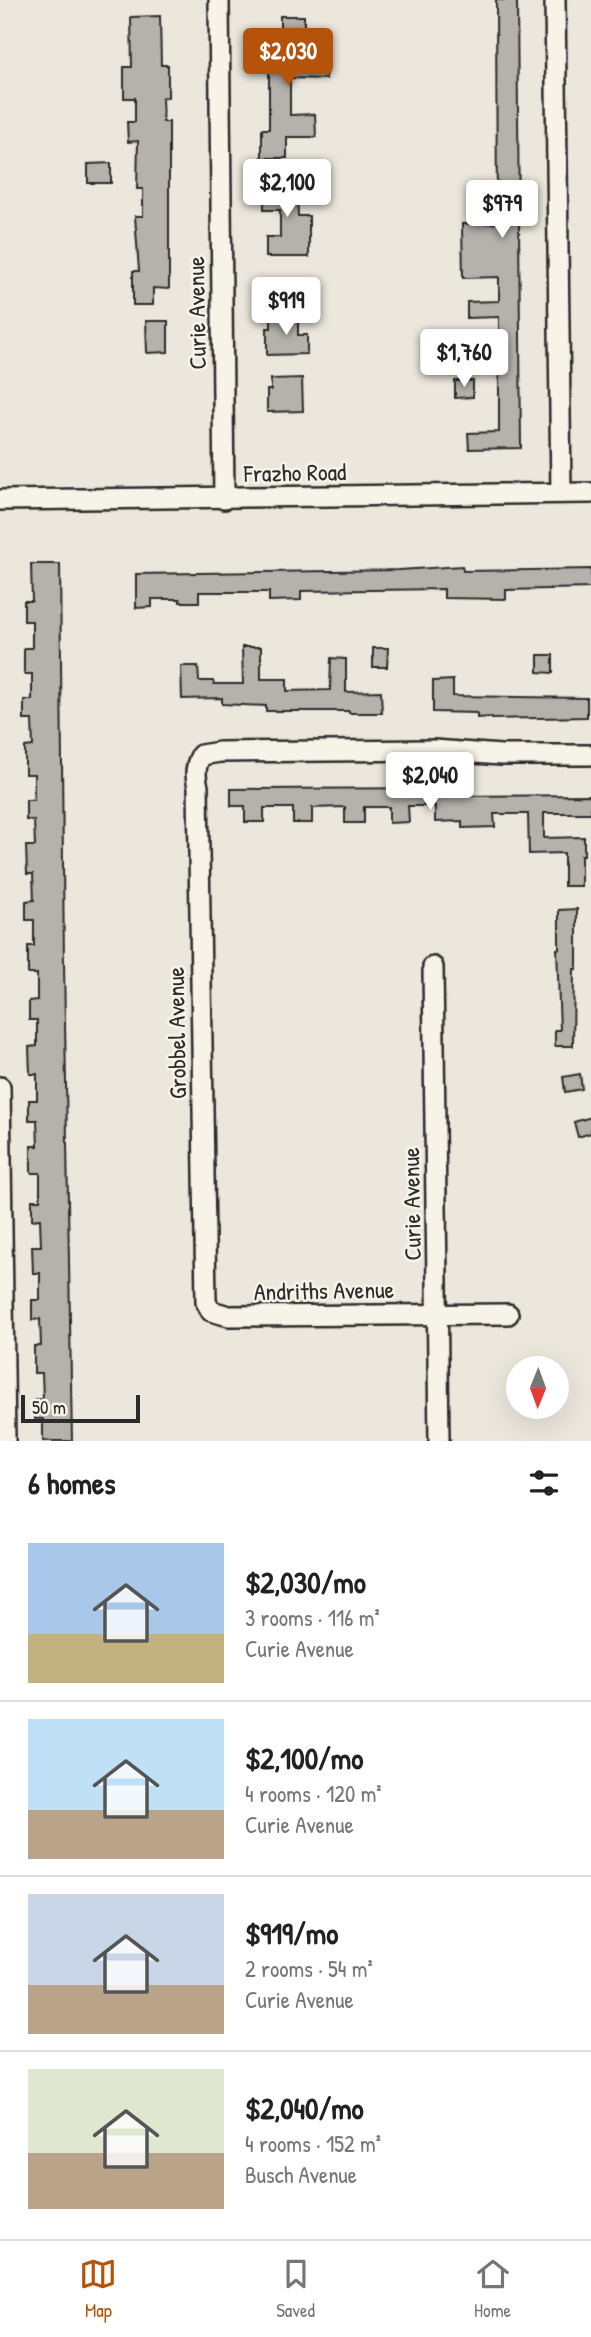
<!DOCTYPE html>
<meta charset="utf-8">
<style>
:root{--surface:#fff;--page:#f2f2f2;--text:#222;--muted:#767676;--line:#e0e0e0;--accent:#b45309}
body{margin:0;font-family:"Patrick Hand",sans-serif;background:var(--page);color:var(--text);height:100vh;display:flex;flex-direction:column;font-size:26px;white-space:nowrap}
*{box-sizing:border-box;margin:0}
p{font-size:23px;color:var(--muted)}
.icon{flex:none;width:38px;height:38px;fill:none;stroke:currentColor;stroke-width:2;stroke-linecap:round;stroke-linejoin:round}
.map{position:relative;height:1441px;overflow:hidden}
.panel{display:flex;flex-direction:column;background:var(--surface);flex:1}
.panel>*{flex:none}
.needle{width:46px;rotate:181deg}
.fabs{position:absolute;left:506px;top:1356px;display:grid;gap:14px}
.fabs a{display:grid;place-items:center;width:63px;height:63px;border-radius:50%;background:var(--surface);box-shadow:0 7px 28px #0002;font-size:35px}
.scale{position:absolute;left:21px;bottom:18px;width:119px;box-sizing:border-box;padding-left:7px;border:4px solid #2b2b2b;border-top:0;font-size:19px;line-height:24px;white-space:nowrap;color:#2b2b2b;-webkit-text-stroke:5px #f7f3e8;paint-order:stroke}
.price{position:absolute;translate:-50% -60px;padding:0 16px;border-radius:7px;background:#fff;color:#222;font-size:23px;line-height:46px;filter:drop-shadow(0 2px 4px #0008)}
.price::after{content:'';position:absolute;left:50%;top:42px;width:21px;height:16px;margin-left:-10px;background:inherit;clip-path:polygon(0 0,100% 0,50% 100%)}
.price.current{background:var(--accent);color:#fff}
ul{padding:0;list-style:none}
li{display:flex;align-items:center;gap:21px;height:175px;padding:0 28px}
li+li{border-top:2px solid var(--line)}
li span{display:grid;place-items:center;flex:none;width:196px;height:140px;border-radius:0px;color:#555}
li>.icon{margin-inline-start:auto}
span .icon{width:84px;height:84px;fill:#fffc;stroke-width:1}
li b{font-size:30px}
h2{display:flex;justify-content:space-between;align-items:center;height:84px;padding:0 28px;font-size:30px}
.dock{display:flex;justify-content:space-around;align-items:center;height:98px;border-top:2px solid var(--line);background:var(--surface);font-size:19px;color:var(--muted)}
.dock a{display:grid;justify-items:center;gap:4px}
.dock .current{color:var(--accent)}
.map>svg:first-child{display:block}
</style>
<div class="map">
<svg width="591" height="1441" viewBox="0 0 591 1441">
<rect width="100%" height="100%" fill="#ebe7dd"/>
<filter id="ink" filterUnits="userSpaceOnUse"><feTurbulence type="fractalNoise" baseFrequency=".0143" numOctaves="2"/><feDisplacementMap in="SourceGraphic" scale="14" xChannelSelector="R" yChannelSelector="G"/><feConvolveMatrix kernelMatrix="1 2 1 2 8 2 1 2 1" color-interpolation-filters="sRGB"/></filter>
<g filter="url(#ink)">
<g fill="#b5b2ab" stroke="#2b2b2b" stroke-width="2">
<polygon points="496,0 517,0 521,448 469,449 468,433 499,432 499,317 467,318 467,302 499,301 499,277 463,278 462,224 497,223"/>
<polygon points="160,16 161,65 168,65 168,97 162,98 163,122 169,122 169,289 153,288 153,305 133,305 133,271 139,271 135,216 143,216 143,189 137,189 138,141 128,142 127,122 135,122 135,98 124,98 124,67 132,67 131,17"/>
<polygon points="280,16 304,16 304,62 326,62 326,79 290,78 290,115 315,114 316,137 287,137 287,158 262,158 262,129 269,129 269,41 280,41"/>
<polygon points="111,163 111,183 88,183 88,164"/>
<polygon points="278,168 296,168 298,216 309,216 309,257 266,257 266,237 280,237 280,210 264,210 264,188 279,188"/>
<polygon points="271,317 298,317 298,335 307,335 307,354 267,355 267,328 271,328"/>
<polygon points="146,321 168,321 168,352 147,353"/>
<polygon points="444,343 462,343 462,359 444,360"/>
<polygon points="302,378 303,411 267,412 267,390 271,390 271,379"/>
<polygon points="455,381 473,381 473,397 455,398"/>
<polygon points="31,564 60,564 64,963 72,1441 43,1441 43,1419 35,1419 35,1400 43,1399 42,1373 34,1373 34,1346 41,1346 40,1319 32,1320 32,1300 40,1300 40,1273 33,1273 32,1246 41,1246 40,1219 32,1220 32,1200 40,1200 40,1173 31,1173 31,1146 38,1146 37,1120 29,1120 29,1100 37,1100 37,1074 30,1074 29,1047 37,1046 37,1020 29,1020 29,1001 37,1000 37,974 28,974 28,946 34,946 34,920 26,920 26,901 34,900 33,874 27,874 26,846 35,846 34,820 26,820 26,800 34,800 34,774 25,774 25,747 33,746 32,720 24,720 24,700 32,700 32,674 24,674 24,648 32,648 32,621 24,621 24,601 32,601"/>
<polygon points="462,566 463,571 591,569 591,588 506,590 506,599 444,598 444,589 301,591 301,600 269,601 269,592 199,592 199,602 180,602 180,599 152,599 152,607 136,608 136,574 399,570"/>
<polygon points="242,647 261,647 261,679 287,679 287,691 330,690 331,658 346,659 346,692 381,691 382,713 349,713 349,711 266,711 266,706 222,704 222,698 182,699 181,666 198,666 199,681 213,681 214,684 243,684"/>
<polygon points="373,648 388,648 387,667 373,667"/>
<polygon points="538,655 553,655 553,673 538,672"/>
<polygon points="453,680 453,696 587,698 587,717 492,719 492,717 477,718 477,713 433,712 433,681"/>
<polygon points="453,788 454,796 591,795 591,813 544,813 544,838 584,837 584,855 581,855 581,886 564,886 564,853 529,854 528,814 494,814 495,827 462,828 462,821 435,822 435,806 408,806 409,822 389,823 389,807 364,807 364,823 345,823 345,807 312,808 312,823 293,823 293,808 264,808 264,822 245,822 245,806 231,806 231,789"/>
<polygon points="577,909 577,969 574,969 573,1046 555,1046 555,1030 560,1030 557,949 559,949 559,910"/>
<polygon points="580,1074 582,1089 565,1092 563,1077"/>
<polygon points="591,1117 591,1133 578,1137 574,1122"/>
</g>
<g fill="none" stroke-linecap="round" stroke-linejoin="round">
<defs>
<g id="street">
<polyline points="219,0 224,499"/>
<polyline points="555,0 561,493"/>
<polyline points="0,500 591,493"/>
<polyline points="433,967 439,1441"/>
<polyline points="0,1087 5,1441"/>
<path d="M508,1314L229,1316L211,1311L206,1302L198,787C195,774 195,767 201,755L220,752L434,750L501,755H591"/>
</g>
</defs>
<use href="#street" stroke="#2b2b2b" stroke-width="24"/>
<use href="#street" stroke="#f7f3e8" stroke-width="19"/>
</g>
</g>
<g text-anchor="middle" stroke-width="5" stroke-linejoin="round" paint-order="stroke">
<g font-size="24" fill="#2b2b2b" stroke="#f7f3e8">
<text transform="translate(197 313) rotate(-91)" y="8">Curie Avenue</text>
<text transform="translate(295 473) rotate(-1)" y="8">Frazho Road</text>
<text transform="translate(177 1033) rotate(-91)" y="8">Grobbel Avenue</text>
<text transform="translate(412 1204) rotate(-91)" y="8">Curie Avenue</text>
<text transform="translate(324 1291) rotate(-1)" y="8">Andriths Avenue</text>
</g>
</g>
</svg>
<div class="fabs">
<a><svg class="needle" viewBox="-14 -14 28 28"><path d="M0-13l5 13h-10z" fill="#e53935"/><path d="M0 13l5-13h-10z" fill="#767676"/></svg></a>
</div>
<div class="scale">50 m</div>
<b class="price current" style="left:288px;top:88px">$2,030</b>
<b class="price" style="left:287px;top:219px">$2,100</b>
<b class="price" style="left:502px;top:240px">$979</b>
<b class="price" style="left:286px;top:337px">$919</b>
<b class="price" style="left:464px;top:389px">$1,760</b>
<b class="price" style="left:430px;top:812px">$2,040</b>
</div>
<section class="panel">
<h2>6 homes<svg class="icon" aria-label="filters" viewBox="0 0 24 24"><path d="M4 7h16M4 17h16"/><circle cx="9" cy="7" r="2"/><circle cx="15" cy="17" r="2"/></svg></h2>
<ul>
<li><span style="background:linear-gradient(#a9c7e8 65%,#c2b280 0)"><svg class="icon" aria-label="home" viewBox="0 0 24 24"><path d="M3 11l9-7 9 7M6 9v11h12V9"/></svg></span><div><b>$2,030/mo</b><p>3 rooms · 116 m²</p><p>Curie Avenue</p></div></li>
<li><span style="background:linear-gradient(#bfe0f5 65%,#b9a48a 0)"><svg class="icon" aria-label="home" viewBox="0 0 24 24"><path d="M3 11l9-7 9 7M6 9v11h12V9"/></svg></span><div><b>$2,100/mo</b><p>4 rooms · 120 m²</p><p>Curie Avenue</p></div></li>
<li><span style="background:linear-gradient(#c9d6e8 65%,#b9a48a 0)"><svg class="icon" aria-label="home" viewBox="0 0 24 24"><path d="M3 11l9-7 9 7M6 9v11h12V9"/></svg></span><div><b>$919/mo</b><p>2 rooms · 54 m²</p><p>Curie Avenue</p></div></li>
<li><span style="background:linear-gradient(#dfe7d0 60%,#b9a48a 0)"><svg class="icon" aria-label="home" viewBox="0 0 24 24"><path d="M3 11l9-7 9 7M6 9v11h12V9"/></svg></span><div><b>$2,040/mo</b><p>4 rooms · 152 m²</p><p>Busch Avenue</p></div></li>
</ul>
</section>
<nav class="dock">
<a class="current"><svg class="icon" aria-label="map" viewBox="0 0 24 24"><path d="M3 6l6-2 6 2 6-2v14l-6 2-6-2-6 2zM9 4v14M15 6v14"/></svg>Map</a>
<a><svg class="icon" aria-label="saved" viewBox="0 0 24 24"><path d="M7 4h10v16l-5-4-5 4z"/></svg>Saved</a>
<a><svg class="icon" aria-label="home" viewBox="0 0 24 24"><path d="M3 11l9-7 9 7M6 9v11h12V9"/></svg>Home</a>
</nav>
